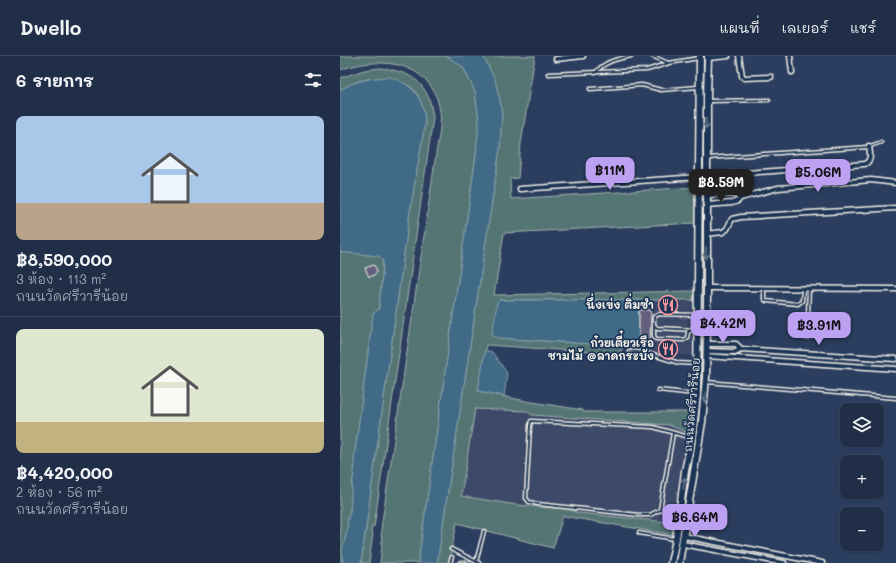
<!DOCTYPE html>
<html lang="th">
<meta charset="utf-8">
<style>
:root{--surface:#202e47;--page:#2d3a52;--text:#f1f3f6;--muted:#a2a8b4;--line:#3d4a60;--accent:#bca0f2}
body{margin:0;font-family:Mali,"Playpen Sans Thai",sans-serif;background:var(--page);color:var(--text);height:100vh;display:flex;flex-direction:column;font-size:15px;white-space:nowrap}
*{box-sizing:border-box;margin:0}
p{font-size:13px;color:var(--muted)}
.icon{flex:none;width:22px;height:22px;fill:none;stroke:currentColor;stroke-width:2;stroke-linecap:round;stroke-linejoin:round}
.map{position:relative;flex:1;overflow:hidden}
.side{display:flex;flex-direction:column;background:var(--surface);width:340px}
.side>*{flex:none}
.tools{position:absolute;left:500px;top:347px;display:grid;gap:8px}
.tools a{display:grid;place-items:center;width:44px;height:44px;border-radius:8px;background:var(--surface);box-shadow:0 1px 3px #0004,0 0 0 1px var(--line);font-size:20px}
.price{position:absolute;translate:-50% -34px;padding:0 9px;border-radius:8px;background:var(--accent);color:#111;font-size:13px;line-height:26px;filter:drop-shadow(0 1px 2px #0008)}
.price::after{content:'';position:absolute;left:50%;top:24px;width:12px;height:9px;margin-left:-6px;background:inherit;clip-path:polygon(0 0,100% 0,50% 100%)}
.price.selected{background:#222;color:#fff}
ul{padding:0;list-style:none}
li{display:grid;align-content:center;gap:8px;height:212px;padding:0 16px}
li+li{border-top:1px solid var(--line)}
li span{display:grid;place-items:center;height:124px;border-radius:8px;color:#555}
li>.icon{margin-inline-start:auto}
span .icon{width:72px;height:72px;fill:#fffc;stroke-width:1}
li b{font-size:17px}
h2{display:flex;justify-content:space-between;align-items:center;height:48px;padding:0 16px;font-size:17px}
header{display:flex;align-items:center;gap:24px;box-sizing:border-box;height:56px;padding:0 20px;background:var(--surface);border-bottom:1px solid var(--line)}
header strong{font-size:19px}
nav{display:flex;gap:22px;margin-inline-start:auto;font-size:14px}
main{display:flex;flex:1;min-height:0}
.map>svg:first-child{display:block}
</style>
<header>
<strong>Dwello</strong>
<nav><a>แผนที่</a><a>เลเยอร์</a><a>แชร์</a></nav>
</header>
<main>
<section class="side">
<h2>6 รายการ<svg class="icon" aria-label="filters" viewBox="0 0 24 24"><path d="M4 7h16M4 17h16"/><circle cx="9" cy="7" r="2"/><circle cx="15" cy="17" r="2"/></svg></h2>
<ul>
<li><span style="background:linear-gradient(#a9c7e8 70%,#b9a48a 0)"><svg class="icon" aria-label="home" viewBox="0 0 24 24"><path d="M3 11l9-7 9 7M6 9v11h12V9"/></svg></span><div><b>฿8,590,000</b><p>3 ห้อง · 113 m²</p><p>ถนนวัดศรีวารีน้อย</p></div></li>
<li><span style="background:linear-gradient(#dfe7d0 75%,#c2b280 0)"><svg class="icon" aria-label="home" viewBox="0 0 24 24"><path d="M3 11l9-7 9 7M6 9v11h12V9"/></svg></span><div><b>฿4,420,000</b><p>2 ห้อง · 56 m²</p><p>ถนนวัดศรีวารีน้อย</p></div></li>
</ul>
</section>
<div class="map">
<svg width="556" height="507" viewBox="0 0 556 507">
<rect width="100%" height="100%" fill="#2b3e5f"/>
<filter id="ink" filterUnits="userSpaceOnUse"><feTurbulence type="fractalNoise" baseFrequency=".025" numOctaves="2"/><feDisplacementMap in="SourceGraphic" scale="8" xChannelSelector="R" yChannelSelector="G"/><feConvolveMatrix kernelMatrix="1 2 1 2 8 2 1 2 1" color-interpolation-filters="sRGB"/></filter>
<g filter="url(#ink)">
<g fill="#3c4868">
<polygon points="299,244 354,244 354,300 299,295"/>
<polygon points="135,353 187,355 192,359 329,369 350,378 336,467 239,457 228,453 177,449 121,440"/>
</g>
<g fill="#557574" stroke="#a4b3ae">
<path d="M0,0H107L123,11L135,35L139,65L136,99L78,507H40L42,489L41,473L96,98C98,83 103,65 99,50C89,4 37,0 0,14Z"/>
<polygon points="143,0 195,0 181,87 178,122 170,123 171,143 355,131 355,167 164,177 154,239 355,235 354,244 160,244 159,282 283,290 280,298 146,289 138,335 186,345 243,354 244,356 352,356 350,378 329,369 192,359 187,355 135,353 121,440 177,449 228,453 239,457 336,467 334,479 223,460 213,492 117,467 109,507 97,507 160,92 162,54 155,24"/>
<path d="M40,12C72,15 90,28 93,62L34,471L32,470L31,477H33L29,507H21L69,161L85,67C84,54 80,33 65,28C61,26 55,25 50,24C32,20 16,24 0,34V22L24,14Z"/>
<polygon points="0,196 39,200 43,204 43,209 39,253 33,258 14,404 15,409 12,430 10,456 8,461 7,476 3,494 3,507 0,507"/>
</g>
<g fill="#3f6a85" stroke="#87a0ad">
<polygon points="107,0 143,0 155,24 162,54 160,92 97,507 78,507 136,99 139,65 135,35 123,11"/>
<path d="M49,21C74,28 84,43 85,67L69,161L21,507H3L2,494L7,476L8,461L10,456L12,430L15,409L14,404L33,258L39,253L43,209V204L39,200L0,196V34C16,24 31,22 49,21Z"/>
<polygon points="160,244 299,244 299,291 159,282 152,279 157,247"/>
<polygon points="145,294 152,296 167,317 164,340 138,335"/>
</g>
<g fill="#64607d" stroke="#f4f1e8">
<polygon points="34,209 37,215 34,219 29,221 25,212"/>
<polygon points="299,254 311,254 310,288 299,288"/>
</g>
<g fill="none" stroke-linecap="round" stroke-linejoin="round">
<defs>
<g id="lane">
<polyline points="312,0 328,7"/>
<path d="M255,17C265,5 277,3 292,0"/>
<polyline points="208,18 307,14 329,7 359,2"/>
<polyline points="250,33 302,29 321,34 358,31"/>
<polyline points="368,45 429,44"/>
<polyline points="367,102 528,91 541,86"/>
<polyline points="424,233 424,243 426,245 458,248 462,245 463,234"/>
<polyline points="314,269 317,272 357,274"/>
<polyline points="352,274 348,276 347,282 344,284 316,283 314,280 314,261 319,258 356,259"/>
<polyline points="467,282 469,233"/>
<polyline points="289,295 310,298 339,307 356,308"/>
<polyline points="367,326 556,342"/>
<polyline points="318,334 355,338"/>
<polyline points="320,454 333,377"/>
<polyline points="338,458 320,454 310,459 299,459 198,448 189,446 186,442 190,370 191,365 313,371 352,382"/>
<polyline points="299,477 335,483"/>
<polyline points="111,493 139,507"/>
<polyline points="136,506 144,475"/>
<polyline points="110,507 112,501"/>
<polyline points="120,507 126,507"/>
</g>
<g id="street">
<polyline points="399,0 402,20 404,22 431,21"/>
<polyline points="450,0 452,16"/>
<polyline points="368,2 388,0"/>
<polyline points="216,3 243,0"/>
<path d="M367,120L525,108C532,104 530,97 529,90"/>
<polyline points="180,133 359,121"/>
<path d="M366,139C376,139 393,135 400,142"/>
<polyline points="366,149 392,147 398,145 400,142 438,132 531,124 556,127"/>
<polyline points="366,178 383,176 387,173 392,163 401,161 556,152"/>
<polyline points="367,232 556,233"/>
<polyline points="367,288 396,288 401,293"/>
<polyline points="367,295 395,296 401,293 556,303"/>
<polyline points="366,300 556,313"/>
<polyline points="344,480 482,507"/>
<polyline points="343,488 444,507"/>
</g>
<g id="secondary">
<polyline points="331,507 336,483 345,415 352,382 357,339 360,0"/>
<polyline points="339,507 362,366 366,321 367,273 367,41 368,0"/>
</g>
</defs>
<use href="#lane" stroke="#f4f1e8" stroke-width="5"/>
<use href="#street" stroke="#f4f1e8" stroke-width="7"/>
<use href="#secondary" stroke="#f4f1e8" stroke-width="9"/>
<use href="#lane" stroke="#1d3557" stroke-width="2"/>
<use href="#street" stroke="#1d3557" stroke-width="4"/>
<use href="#secondary" stroke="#1d3557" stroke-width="6"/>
</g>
<defs><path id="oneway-shaft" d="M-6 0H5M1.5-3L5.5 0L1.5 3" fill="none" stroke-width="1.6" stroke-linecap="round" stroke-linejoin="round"/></defs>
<g stroke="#68778a">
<use href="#oneway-shaft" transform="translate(366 67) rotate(90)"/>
<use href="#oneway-shaft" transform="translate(366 197) rotate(90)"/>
<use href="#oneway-shaft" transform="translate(365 341) rotate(94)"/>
<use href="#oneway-shaft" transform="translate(344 427) rotate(-82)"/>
</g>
</g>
<defs>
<symbol id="restaurant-ring" viewBox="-11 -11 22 22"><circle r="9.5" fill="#1d3557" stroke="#ff9aa2" stroke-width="1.5"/><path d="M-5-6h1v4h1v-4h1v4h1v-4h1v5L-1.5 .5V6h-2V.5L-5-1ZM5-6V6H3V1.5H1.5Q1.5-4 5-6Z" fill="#ff9aa2"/></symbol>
</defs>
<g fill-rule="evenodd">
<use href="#restaurant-ring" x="317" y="238" width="22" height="22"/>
<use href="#restaurant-ring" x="317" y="282" width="22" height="22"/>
</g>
<g text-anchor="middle" stroke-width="3.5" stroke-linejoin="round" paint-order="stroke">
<g font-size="11" font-weight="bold" fill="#f4f1e8" stroke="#1d3557" text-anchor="end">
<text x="314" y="253">นึ่งเข่ง ติ่มซำ</text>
<text x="314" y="291">ก๋วยเตี๋ยวเรือ<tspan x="314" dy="13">ชามไม้ @ลาดกระบัง</tspan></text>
</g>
<g font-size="11" fill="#f4f1e8" stroke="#1d3557">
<text transform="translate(352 349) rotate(-85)" y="4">ถนนวัดศรีวารีน้อย</text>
</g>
</g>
</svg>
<div class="tools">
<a><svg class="icon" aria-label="layers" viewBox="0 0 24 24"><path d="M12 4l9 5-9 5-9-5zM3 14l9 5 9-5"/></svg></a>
<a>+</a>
<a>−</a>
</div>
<b class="price" style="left:270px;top:135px">฿11M</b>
<b class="price" style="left:478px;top:137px">฿5.06M</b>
<b class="price selected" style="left:381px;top:147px">฿8.59M</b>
<b class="price" style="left:383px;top:288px">฿4.42M</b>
<b class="price" style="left:479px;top:290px">฿3.91M</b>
<b class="price" style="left:355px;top:482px">฿6.64M</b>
</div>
</main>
